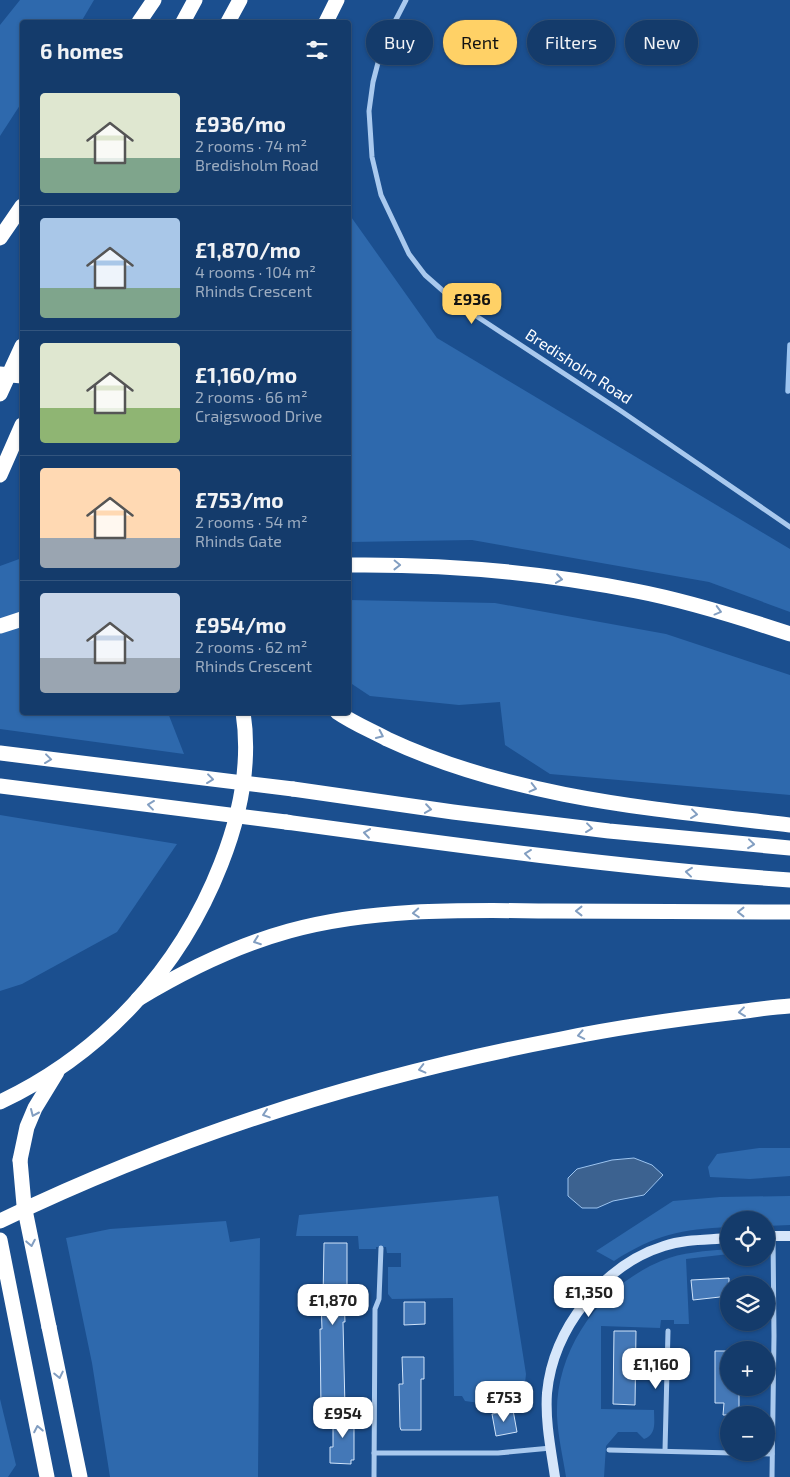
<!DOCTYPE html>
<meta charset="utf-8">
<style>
:root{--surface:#143b6b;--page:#214673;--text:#f1f3f6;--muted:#9dadc1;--line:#33557e;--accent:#ffd166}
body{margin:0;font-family:"Exo 2",sans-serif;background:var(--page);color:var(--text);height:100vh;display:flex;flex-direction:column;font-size:19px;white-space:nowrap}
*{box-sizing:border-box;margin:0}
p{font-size:16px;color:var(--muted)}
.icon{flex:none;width:28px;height:28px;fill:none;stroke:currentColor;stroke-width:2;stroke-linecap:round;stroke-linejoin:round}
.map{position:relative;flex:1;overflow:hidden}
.side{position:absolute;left:20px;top:20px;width:331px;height:695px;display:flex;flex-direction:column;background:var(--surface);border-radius:5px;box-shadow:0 1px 4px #0004,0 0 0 1px var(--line)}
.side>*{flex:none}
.guide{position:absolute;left:366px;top:20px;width:349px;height:45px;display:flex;gap:10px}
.fabs{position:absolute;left:720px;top:1211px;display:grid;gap:10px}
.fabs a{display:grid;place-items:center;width:55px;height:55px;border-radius:50%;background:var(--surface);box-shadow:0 1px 4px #0004,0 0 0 1px var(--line);font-size:25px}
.price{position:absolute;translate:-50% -42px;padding:0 11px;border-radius:10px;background:#fff;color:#222;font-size:16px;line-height:32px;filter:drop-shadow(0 1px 2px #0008)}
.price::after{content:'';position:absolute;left:50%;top:30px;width:15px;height:11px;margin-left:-8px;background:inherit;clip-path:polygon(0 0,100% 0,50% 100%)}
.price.selected{background:var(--accent);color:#111}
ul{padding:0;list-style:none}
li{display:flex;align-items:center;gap:15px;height:125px;padding:0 20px}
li+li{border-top:1px solid var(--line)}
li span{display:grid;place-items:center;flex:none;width:140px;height:100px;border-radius:5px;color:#555}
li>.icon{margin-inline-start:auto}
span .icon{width:60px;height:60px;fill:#fffc;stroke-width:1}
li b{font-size:21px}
h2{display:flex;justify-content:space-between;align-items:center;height:60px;padding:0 20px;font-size:21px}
.tag{padding:0 18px;border-radius:22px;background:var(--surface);box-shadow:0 1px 4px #0004,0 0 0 1px var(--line);font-size:18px;line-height:45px}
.tag.selected{background:var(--accent);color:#111}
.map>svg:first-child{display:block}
</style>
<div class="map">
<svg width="790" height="1477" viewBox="0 0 790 1477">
<rect width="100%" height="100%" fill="#1b4f8f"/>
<g fill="#2e69ad">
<polygon points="20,0 94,0 81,22 22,22 22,102 0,136 0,25"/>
<polygon points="349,214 437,338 790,549 790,612 709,582 472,540 349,542"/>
<polygon points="22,558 22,712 168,713 184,754 0,729 0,566"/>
<polygon points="349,600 495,603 666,634 790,675 790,795 550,774 505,745 500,702 459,705 370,696 349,682"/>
<polygon points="0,815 177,844 117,932 22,984 0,991"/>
<polygon points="759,1148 790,1148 790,1176 750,1179 710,1177 708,1167 717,1154"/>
<polygon points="498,1196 526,1374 523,1402 482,1408 480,1403 465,1401 462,1396 454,1396 453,1298 392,1299 388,1294 388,1267 401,1267 401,1253 387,1253 386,1247 376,1247 376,1249 359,1249 358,1236 296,1236 299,1215"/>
<path d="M790,1196V1225L766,1226V1220H729V1227C682,1229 654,1235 614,1261L596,1251L673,1201L720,1197Z"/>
<polygon points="226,1221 230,1242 260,1238 258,1477 110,1477 92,1363 66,1238 110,1229"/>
<path d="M729,1249V1254L686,1259L689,1324H674V1320H661L660,1328L601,1326V1409L654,1410C654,1422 657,1434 644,1439L637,1432H618L606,1446L604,1477H566C563,1457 558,1437 557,1416C555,1349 601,1286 661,1261C682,1252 706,1251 729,1249Z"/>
<polygon points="0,1399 16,1465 8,1477 0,1477"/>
</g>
<polygon fill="#3c6290" stroke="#9cc4f0" points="634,1158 652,1165 663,1175 644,1195 613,1201 597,1208 582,1208 568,1196 568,1178 577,1169 612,1160"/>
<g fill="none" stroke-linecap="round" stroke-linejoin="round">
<polyline stroke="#9cc4f0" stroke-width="5.5" points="788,391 790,345"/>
</g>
<g fill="#4478b7" stroke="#cfe3fa">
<polygon points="324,1243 347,1243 347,1294 344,1294 345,1322 343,1322 345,1408 321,1408 320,1329 322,1329 321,1300 323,1300"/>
<polygon points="729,1278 729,1296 693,1300 691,1280"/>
<polygon points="404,1302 425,1302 425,1324 404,1325"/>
<polygon points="614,1331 636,1331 635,1405 613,1404"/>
<polygon points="715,1351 729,1351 729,1388 739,1388 739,1415 723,1415 724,1403 715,1403"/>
<polygon points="402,1357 424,1357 424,1379 421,1379 421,1430 401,1430 400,1427 399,1384 403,1384"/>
<polygon points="513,1410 517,1432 496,1436 492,1414"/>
<polygon points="333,1413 354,1413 354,1460 351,1460 351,1464 330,1463 330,1447 333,1447"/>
</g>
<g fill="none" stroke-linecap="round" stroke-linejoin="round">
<g stroke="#a9c9ee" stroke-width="5">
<polyline points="406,0 389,33 380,55 373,82 369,111 372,157 381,195 409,254 425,275 458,304 621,411 790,527"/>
<polyline points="609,1450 772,1454"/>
<polyline points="665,1450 668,1331"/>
<polyline points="374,1453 498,1453 551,1448"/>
<polyline points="374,1477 375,1309 379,1299 381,1248"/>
<polyline points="772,1477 774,1336 773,1236"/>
</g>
<g stroke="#d6e6fa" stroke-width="10">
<polyline points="766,1236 790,1236"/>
<path d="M555,1477C551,1450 545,1421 547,1393C553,1329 603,1265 664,1246C685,1239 707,1240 729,1238"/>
</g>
<g stroke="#fff" stroke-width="15">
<polyline points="139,22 154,0"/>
<polyline points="183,22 195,0"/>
<polyline points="228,22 240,0"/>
<polyline points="326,22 337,0"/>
<polyline points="0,238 22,206"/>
<polyline points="0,394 22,346"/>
<polyline points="0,475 22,425"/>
<path d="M349,565C445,564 541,572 636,591C688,601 739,617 790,634"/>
<polyline points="0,626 22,619"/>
<path d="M337,712C353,723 370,730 387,739C513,798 654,809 790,825"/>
<polyline points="293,789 453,812 609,831 790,848"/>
<path d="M286,822C454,845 621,868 790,880"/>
<path d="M138,999C186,970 235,946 289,931C373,908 462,910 548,911C629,911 709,912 790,912"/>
<path d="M0,1102C102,1054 180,969 221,864C240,816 251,764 243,712"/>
<polyline points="20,1160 27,1127 35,1108 57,1072"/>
<path d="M0,1221C178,1135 367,1076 561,1039C619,1027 677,1019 737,1012C754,1010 772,1007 790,1006"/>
<polyline points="0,1240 47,1477"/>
<polyline points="49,1327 80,1477"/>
</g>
<g stroke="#fff" stroke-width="15">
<polyline points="0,374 22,376"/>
<polyline points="0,753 293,789"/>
<polyline points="0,786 286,822"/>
<polyline points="20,1160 24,1205 49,1327"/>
</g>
</g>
<defs><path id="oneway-chevron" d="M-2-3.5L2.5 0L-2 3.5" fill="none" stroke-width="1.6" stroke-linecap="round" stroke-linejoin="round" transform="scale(1.25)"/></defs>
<g stroke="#829ec1">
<use href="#oneway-chevron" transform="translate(397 565) rotate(1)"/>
<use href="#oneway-chevron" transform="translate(559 579) rotate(8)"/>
<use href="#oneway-chevron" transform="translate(718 611) rotate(15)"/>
<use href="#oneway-chevron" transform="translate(380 735) rotate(25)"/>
<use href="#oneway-chevron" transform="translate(48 759) rotate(7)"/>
<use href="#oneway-chevron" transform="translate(210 779) rotate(7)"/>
<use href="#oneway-chevron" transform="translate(533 788) rotate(14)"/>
<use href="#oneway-chevron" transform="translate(151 805) rotate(-173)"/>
<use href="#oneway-chevron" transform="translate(428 809) rotate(8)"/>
<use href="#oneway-chevron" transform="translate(694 814) rotate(7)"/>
<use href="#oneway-chevron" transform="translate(589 828) rotate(7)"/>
<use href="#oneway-chevron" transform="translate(367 833) rotate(-172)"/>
<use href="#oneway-chevron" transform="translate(751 844) rotate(6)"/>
<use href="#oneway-chevron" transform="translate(528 854) rotate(-173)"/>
<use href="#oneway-chevron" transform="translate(689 872) rotate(-174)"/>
<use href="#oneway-chevron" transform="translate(579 911) rotate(-180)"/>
<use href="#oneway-chevron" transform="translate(741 912) rotate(180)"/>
<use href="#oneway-chevron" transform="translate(416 913) rotate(176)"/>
<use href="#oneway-chevron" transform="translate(257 941) rotate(160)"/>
<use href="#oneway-chevron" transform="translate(742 1012) rotate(173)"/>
<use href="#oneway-chevron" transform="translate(581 1035) rotate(169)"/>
<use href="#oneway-chevron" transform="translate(422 1069) rotate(166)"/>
<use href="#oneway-chevron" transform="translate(34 1113) rotate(114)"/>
<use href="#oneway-chevron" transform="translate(266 1114) rotate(162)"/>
<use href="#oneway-chevron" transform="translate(31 1243) rotate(79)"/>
<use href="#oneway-chevron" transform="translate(59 1375) rotate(78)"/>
<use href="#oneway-chevron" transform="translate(38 1429) rotate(-101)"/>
</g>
<g text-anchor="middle" stroke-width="4.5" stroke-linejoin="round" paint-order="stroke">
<g font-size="16" fill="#fff" stroke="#1b4f8f">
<text transform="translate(579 366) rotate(33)" y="6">Bredisholm Road</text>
</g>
</g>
</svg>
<div class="fabs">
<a><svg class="icon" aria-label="locate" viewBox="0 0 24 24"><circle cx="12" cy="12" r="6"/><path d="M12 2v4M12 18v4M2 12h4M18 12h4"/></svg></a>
<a><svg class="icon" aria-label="layers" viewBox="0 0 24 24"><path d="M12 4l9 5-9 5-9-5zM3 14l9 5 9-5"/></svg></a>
<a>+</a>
<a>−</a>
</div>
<b class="price selected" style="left:472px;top:325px">£936</b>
<b class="price" style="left:589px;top:1318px">£1,350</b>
<b class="price" style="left:333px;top:1326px">£1,870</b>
<b class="price" style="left:656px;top:1390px">£1,160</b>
<b class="price" style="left:504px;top:1423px">£753</b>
<b class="price" style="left:343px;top:1439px">£954</b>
<div class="guide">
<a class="tag">Buy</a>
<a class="tag selected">Rent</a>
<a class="tag">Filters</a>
<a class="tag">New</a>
</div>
<section class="side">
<h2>6 homes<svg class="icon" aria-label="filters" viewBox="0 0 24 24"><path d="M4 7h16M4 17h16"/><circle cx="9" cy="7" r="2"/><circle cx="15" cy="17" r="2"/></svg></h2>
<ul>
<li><span style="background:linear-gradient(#dfe7d0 65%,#7fa58c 0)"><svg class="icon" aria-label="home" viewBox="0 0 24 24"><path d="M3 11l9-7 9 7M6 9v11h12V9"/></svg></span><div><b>£936/mo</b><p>2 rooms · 74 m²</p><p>Bredisholm Road</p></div></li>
<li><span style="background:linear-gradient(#a9c7e8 70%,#7fa58c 0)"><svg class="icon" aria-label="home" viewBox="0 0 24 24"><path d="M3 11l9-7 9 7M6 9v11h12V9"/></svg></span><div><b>£1,870/mo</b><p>4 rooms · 104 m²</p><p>Rhinds Crescent</p></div></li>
<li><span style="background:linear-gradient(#dfe7d0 65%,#8fb573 0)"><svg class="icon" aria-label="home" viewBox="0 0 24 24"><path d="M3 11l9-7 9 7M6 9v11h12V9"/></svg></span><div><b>£1,160/mo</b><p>2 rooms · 66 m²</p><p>Craigswood Drive</p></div></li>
<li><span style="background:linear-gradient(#ffd9b3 70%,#9aa5b1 0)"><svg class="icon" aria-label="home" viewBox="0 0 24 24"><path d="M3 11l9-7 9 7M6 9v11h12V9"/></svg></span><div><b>£753/mo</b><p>2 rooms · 54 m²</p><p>Rhinds Gate</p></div></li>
<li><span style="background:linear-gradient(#c9d6e8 65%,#9aa5b1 0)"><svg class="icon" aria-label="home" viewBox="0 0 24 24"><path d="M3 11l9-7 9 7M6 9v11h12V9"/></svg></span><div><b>£954/mo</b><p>2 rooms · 62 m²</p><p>Rhinds Crescent</p></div></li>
</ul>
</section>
</div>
